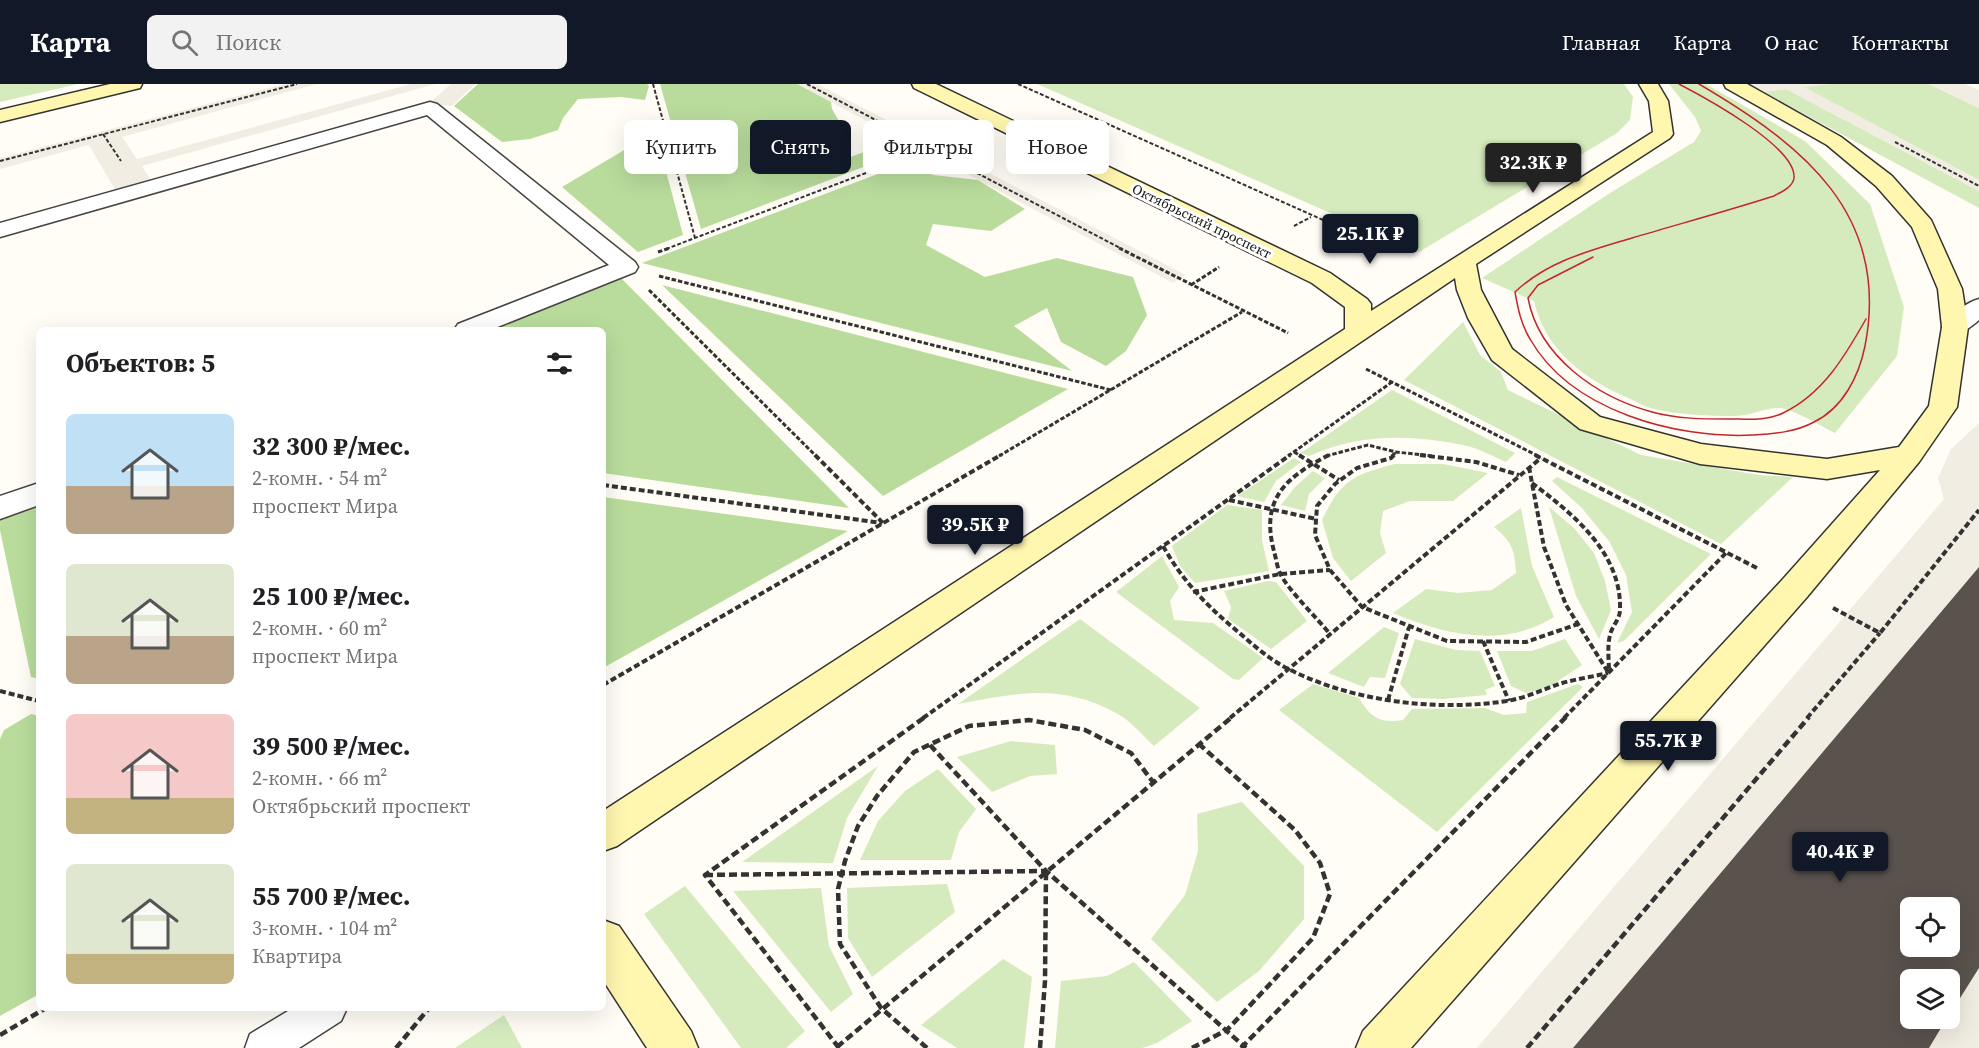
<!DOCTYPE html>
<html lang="ru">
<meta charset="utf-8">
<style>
:root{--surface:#fff;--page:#f2f2f2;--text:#202124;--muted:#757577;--accent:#111827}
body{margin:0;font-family:"Source Serif 4",serif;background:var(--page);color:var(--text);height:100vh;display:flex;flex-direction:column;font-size:22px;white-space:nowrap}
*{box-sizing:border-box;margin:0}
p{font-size:20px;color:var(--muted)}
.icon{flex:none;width:33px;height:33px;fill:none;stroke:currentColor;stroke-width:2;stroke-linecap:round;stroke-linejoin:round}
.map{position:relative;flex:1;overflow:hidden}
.panel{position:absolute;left:36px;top:243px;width:570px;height:684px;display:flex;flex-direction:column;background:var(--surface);border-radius:9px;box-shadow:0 6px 24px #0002}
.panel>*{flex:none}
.guide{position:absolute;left:624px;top:36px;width:570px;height:54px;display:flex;gap:12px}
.controls{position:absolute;left:1900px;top:813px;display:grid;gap:12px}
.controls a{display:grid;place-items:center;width:60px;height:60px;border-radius:9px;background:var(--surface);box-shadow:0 6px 24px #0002;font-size:30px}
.price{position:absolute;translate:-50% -51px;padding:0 14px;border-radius:6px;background:var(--accent);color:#fff;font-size:20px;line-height:39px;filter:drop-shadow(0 2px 3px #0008)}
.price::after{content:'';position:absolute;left:50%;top:36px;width:18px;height:14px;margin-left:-9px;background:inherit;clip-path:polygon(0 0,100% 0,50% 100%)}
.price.active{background:#222;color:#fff}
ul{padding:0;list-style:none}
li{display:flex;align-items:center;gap:18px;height:150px;padding:0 30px}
li span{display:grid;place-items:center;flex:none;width:168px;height:120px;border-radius:9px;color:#555}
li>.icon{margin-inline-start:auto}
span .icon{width:72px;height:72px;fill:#fffc;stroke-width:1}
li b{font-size:26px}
h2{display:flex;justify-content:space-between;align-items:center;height:72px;padding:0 30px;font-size:26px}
.chip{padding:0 21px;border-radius:9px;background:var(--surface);box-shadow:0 6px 24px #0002;font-size:21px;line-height:54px}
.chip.active{background:var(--accent);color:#fff}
header{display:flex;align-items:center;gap:36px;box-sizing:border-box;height:84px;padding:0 30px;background:var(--accent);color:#fff}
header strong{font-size:28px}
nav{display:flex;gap:33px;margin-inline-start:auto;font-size:21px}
.search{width:420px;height:54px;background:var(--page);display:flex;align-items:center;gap:15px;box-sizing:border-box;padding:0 21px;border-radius:9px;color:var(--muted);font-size:22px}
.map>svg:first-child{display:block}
</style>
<header>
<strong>Карта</strong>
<div class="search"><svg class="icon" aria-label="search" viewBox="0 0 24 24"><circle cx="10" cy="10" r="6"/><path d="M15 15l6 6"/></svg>Поиск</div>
<nav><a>Главная</a><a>Карта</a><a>О нас</a><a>Контакты</a></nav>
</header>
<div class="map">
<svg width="1979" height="964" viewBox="0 0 1979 964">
<rect width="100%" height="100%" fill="#fffdf5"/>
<g fill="#d5ebbd">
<polygon points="0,0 78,0 0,18"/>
<polygon points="1037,0 1624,0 1633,13 1630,36 1617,49 1419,168"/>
<path d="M1669,0H1706L1805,57L1870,120L1904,223L1897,272L1835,349C1819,341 1802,330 1785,325C1771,321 1751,332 1736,332C1709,332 1680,331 1654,325C1645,323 1637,318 1628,314C1584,295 1545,266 1534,217L1482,194L1610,109L1694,58L1701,47L1695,33Z"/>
<polygon points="1829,0 1929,0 1979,24 1979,96 1803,3"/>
<polygon points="1786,5 1979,107 1979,124 1763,8"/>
<polygon points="1463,238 1480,271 1501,288 1508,306 1641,371 1759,391 1793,393 1721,460 1404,296"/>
<path d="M1392,306L1515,369L1506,378C1492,372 1478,364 1463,361C1410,350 1358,350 1309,372L1301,369Z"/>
<polygon points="1294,374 1301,378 1276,397 1264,418 1237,412"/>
<path d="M1395,380H1443L1488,389L1453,417H1410L1383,427L1380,449L1386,469L1351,497L1333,474L1322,436C1341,396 1353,391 1395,380Z"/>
<polygon points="1313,387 1325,394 1309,410 1305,427 1281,421 1295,403"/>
<polygon points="1557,393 1711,470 1624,557 1617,559 1632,528 1626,491 1609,457 1581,423 1552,397"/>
<polygon points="1227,421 1262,426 1262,456 1269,487 1195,499 1180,482 1172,462"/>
<polygon points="1549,423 1574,444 1594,469 1605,497 1611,526 1599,555 1576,512"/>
<path d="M1521,424L1532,482L1554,533C1502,565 1446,551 1393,529L1426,505L1458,509L1492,506L1516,489C1515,466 1512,458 1494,443Z"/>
<polygon points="1162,472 1179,503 1170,517 1174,536 1213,539 1263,574 1239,596 1233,595 1116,508"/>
<polygon points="1268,497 1276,498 1307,537 1271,565 1228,535 1231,523 1224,507"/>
<path d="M1080,535L1200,624L1154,662C1142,651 1130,636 1116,629C1061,599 1016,609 958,620Z"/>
<polygon points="1384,543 1399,549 1385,594 1370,593 1364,603 1328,589"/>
<polygon points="1415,555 1456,566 1480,567 1495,602 1485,606 1487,611 1443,615 1412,614 1400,600"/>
<polygon points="1565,555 1582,581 1549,603 1526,609 1511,602 1497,567 1532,567"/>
<path d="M1313,600L1359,614C1370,633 1380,640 1403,636L1412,625L1485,624L1504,631L1526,629L1527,618L1578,600L1583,603L1437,748L1279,626Z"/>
<polygon points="1011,657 1055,661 1057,690 1030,692 992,708 957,673"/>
<polygon points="878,682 847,734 833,779 742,778"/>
<polygon points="938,685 976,725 959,748 951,776 860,776 878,737 905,707"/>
<polygon points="1242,718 1304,782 1304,835 1259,887 1217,918 1151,855 1185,811 1198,767 1197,730"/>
<polygon points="947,800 955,828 872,893 848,854 847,804"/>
<polygon points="685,802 805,947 786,964 741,964 644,830"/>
<polygon points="821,804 829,862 853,910 831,928 733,807"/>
<polygon points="1003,875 1032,893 1024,964 957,964 921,941"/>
<polygon points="1134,878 1192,937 1157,959 1142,964 1055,964 1061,897 1107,892"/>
<polygon points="504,931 522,964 455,964"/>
</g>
<g fill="#b9dc9c">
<polygon points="478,0 647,0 649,2 645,16 621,13 578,15 563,34 558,46 530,55 502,58 454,22"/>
<polygon points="660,0 806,0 830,11 832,25 839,37 830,44 798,39 791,46 807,56 838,70 836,78 881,62 905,67 701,145"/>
<polygon points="659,61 683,151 638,168 562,103 631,62"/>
<polygon points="912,77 933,91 978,96 1025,125 991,147 933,140 926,161 985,193 1057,174 1133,193 1147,231 1126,267 1106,282 1061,258 1047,224 1014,242 1072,287 642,179"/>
<polygon points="621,194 849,424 603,389 603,246 489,246"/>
<polygon points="662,201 1068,305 883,412"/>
<polygon points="603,413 848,447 603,584"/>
<polygon points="39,418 39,595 31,593 0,446 0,433"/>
<polygon points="31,630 39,632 39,910 0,932 0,655 4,646"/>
</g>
<g fill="#f1ede2">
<polygon points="284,0 317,0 122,53 137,75 411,0 435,0 142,82 152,98 117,109 89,61 0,85 0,74"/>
<polygon points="451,0 475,0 452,22 427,21"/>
<polygon points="797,0 817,0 1186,191 1173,199"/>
<polygon points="1749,0 1829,0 1804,3 1979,96 1979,107 1786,5 1763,8"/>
<polygon points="1929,0 1965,0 1979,6 1979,24"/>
<polygon points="1979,339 1979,483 1573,964 1477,964 1944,415 1938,394 1951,365"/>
<polygon points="1979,884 1979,964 1929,964 1947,935 1950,934 1950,930"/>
</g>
<path fill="#5a524d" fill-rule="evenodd" d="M1979,483V884L1950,930V896H1911V934H1947L1929,964H1573ZM1911,824H1950V862H1911Z"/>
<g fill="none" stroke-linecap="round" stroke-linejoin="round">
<defs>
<polygon id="lane" points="293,924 347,924 341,937 299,964 245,964 250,950"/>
<g id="street">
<polygon points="430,18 437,20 635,178 638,183 635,188 490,246 454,246 458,240 609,181 427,31 0,153 0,139"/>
<path d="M1979,215V236C1968,245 1961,252 1946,248L1942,243C1950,231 1965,219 1979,215Z"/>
<polygon points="39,399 39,421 0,435 0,412"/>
</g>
<g id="secondary">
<polygon points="110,0 142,0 140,4 0,38 0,26"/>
<polygon points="912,0 936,0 1330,189 1367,215 1371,220 1371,227 1653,48 1649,17 1639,0 1658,0 1668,17 1673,50 1670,54 1476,180 1481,206 1512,265 1600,333 1701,360 1827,375 1899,363 1929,322 1942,243 1938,205 1912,143 1876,102 1827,61 1726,4 1724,0 1747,0 1841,53 1892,92 1931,136 1962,205 1968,243 1957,323 1919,378 1807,513 1411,964 1356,964 1363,947 1783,495 1880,386 1827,395 1700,380 1580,345 1492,276 1468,234 1457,206 1455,194 617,762 603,767 603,727 1345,245 1345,223 1312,199 914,4"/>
<polygon points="603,836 619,842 691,947 698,964 647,964 603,896"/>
</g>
</defs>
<use href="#lane" stroke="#444" stroke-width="3"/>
<use href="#street" stroke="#444" stroke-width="3"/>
<use href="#secondary" stroke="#333" stroke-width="3"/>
<g stroke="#333" stroke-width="2" stroke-dasharray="4 2" stroke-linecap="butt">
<polyline points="653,0 695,154"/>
<polyline points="807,0 1122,165"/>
<polyline points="1018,0 1359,152"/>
<polyline points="103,50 121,77"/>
<polyline points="1895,58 1979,102"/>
<polyline points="0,77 297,0"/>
<polyline points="1294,142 1311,133"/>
<polyline points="666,165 929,65"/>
</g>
<g stroke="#333" stroke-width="3" stroke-dasharray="4.5 2" stroke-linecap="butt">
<polyline points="1119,164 1288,249"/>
<polyline points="658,168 670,164"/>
<polyline points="659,192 1111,306"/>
<polyline points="1191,201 1219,183"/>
<polyline points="649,206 816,372"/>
<polyline points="1366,285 1538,372"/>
<polyline points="1294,368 1301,372"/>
<polyline points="999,372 1242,228"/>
<polyline points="1288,372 1392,298"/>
<polyline points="1326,372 1368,361 1396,368 1432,372"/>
<polyline points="1392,372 1396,368"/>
</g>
<g stroke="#333" stroke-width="4" stroke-dasharray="6 3" stroke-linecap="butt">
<polyline points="815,371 883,439"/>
<polyline points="1299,371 1339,396"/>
<path d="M1329,371C1286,393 1260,415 1274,467C1276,474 1277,483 1280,489C1287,505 1318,535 1330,550"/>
<polyline points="1394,371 1391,374 1357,384 1335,400 1317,422 1315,451 1330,486 1362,523 1447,557 1526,558 1578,540"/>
<polyline points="1420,371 1476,378 1519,391"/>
<polyline points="1535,371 1757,484"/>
<polyline points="1529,383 1544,463 1566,521 1608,588"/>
<path d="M1532,399C1573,430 1622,469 1620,526C1620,535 1612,542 1610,551C1607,563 1609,576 1609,588"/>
<polyline points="603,401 882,439"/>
<polyline points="1229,416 1316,435"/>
<path d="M1163,462C1181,494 1203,518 1230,541C1247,555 1262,570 1281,581C1346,617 1434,628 1507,617C1525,614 1542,606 1559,600C1575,595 1592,593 1608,589"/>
<polyline points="1193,508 1280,490 1330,486"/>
<polyline points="1833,524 1880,549 1979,426"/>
<polyline points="1483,557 1509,617"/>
<polyline points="603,601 1001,371"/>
<polyline points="0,607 39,617"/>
<polyline points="1388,616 1409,543"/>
<polyline points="923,634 1290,371"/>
<polyline points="1230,634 1541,374"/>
<polyline points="1564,634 1726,469"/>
<polyline points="1807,634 1880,549"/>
</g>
<g stroke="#333" stroke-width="4.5" stroke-dasharray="8 4" stroke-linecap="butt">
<polyline points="930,661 1046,787 1246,964"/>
<polyline points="705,791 1045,787"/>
<polyline points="0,951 46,924"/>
<polyline points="837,963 1232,633"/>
<polyline points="396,964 429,924"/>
<polyline points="839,964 705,791 925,633"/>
<polyline points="927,964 881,924 840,860 838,805 845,777 858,742 877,712 914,668 969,642 1029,636 1085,646 1131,669 1153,698"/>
<polyline points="1040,964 1045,897 1046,788"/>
<polyline points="1192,964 1227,946 1313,854 1330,810 1320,779 1295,746 1199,660"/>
<polyline points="1241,964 1566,633"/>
<polyline points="1527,964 1809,633"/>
</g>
<use href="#lane" fill="#fff" fill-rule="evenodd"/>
<use href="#street" fill="#fff" fill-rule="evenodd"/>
<use href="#secondary" fill="#fff6b0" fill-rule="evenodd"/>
<g stroke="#c4262e" stroke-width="1.5">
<path d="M1679,0C1704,13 1797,63 1794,94C1793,103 1781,108 1774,112C1727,127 1679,140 1632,154C1589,167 1548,177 1515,208C1518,225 1521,240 1530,255C1571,327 1676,355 1753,351C1773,350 1796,348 1814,338C1843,324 1859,292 1865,262C1891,129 1801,60 1699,0"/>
<path d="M1593,173L1538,201L1528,214C1539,273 1597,313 1652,328C1677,335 1704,335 1729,335C1747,335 1767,337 1783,329C1823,310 1845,272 1866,235"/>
</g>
</g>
<g text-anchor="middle" stroke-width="6" stroke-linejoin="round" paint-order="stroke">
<g font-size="14" fill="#111" stroke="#fff">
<text transform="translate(1202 137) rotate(26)" y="5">Октябрьский проспект</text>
</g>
</g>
</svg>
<div class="controls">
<a><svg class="icon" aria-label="locate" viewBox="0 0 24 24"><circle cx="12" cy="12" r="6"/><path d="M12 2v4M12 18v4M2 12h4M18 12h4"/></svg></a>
<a><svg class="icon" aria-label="layers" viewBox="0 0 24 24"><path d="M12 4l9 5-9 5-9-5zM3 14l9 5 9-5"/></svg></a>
</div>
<b class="price active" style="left:1533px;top:110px">32.3K ₽</b>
<b class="price" style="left:1370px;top:181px">25.1K ₽</b>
<b class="price" style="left:975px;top:472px">39.5K ₽</b>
<b class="price" style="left:1668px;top:688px">55.7K ₽</b>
<b class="price" style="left:1840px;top:799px">40.4K ₽</b>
<div class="guide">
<a class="chip">Купить</a>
<a class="chip active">Снять</a>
<a class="chip">Фильтры</a>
<a class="chip">Новое</a>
</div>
<section class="panel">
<h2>Объектов: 5<svg class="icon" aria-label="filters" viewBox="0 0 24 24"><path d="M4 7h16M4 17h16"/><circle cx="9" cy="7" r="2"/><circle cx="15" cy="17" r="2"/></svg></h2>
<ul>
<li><span style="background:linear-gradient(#bfe0f5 60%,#b9a48a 0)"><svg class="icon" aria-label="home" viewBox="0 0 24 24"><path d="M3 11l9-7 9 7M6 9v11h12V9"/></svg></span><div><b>32 300 ₽/мес.</b><p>2-комн. · 54 m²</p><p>проспект Мира</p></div></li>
<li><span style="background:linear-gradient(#dfe7d0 60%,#b9a48a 0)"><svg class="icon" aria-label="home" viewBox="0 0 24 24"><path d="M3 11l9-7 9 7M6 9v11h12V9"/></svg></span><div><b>25 100 ₽/мес.</b><p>2-комн. · 60 m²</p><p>проспект Мира</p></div></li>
<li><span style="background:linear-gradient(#f6c9c9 70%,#c2b280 0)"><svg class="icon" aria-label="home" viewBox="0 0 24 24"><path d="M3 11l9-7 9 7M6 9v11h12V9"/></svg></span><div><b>39 500 ₽/мес.</b><p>2-комн. · 66 m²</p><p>Октябрьский проспект</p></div></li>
<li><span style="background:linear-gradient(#dfe7d0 75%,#c2b280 0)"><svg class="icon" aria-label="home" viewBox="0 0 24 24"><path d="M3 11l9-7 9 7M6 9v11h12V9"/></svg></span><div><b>55 700 ₽/мес.</b><p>3-комн. · 104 m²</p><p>Квартира</p></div></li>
</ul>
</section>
</div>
